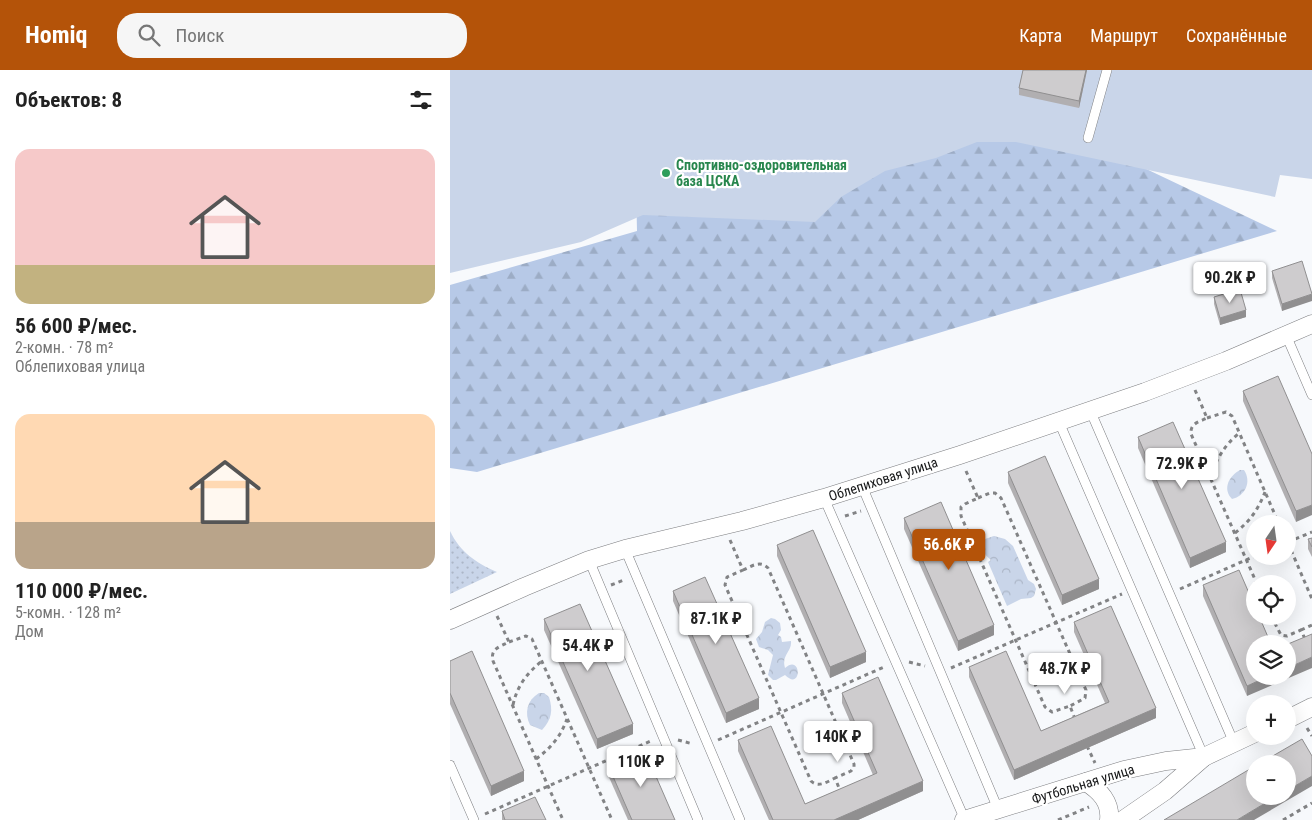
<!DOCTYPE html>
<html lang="ru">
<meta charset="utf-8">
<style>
:root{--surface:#fff;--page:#f6f6f6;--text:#222;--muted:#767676;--accent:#b45309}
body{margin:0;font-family:"Roboto Condensed",sans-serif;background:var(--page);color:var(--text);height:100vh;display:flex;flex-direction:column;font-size:19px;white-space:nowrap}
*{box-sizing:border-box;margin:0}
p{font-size:16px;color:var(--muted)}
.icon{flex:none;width:28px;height:28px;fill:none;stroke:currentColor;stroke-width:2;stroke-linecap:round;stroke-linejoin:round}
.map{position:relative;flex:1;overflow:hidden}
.side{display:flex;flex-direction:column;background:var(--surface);width:450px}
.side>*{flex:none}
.needle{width:32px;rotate:193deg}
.controls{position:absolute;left:796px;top:445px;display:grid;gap:10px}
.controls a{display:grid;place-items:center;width:50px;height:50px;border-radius:50%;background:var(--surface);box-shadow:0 5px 20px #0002;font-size:25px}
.price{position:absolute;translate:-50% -42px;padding:0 11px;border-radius:5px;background:#fff;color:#222;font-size:16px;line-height:32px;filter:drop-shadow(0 1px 2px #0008)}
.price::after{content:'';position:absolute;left:50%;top:30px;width:15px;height:11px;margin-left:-8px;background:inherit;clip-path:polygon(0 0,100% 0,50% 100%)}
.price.selected{background:var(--accent);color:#fff}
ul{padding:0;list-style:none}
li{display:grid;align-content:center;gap:10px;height:265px;padding:0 15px}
li span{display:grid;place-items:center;height:155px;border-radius:15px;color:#555}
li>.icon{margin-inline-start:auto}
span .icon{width:90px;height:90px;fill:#fffc;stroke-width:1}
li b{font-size:21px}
h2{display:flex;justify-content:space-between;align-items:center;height:60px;padding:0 15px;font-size:21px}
header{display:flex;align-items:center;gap:30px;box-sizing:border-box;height:70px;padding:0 25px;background:var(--accent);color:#fff}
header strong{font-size:24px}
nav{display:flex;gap:28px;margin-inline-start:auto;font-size:18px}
.search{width:350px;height:45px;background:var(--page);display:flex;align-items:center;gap:12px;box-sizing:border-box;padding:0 18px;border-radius:20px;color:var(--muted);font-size:19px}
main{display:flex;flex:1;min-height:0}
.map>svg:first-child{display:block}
</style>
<header>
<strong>Homiq</strong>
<div class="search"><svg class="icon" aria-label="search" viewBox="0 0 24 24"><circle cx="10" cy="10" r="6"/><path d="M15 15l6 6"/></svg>Поиск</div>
<nav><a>Карта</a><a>Маршрут</a><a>Сохранённые</a></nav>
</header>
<main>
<section class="side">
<h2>Объектов: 8<svg class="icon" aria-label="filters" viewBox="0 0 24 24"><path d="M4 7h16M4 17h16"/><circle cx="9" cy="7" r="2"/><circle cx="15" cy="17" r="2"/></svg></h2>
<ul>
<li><span style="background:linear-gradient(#f6c9c9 75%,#c2b280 0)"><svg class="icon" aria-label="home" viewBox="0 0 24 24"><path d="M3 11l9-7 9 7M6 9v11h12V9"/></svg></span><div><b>56 600 ₽/мес.</b><p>2-комн. · 78 m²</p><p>Облепиховая улица</p></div></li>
<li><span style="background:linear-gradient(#ffd9b3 70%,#b9a48a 0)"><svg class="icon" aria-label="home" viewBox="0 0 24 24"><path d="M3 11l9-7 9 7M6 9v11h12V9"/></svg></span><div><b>110 000 ₽/мес.</b><p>5-комн. · 128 m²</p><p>Дом</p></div></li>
</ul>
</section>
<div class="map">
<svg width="862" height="750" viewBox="0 0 862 750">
<defs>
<pattern id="grass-dots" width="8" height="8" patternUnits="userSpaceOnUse" patternTransform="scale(1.25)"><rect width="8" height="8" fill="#c9d5e9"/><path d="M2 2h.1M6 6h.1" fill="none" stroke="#acb6c7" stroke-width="1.8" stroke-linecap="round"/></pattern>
<pattern id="forest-firs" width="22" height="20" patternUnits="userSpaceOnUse" patternTransform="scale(1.25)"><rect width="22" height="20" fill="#b7c9e7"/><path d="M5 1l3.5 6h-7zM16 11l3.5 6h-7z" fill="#9cacc5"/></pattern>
<pattern id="park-crowns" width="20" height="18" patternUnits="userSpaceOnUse" patternTransform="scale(1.25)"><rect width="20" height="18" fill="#c9d5e9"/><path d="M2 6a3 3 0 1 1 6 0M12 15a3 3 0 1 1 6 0" fill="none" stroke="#acb6c7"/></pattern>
</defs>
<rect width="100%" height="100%" fill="#f7f9fc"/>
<path fill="url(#grass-dots)" d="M0,461C10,482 26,493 47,502L0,524Z"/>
<polygon fill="url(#forest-firs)" points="184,23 486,41 671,87 827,161 27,402 0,398 0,215 187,161"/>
<g fill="url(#park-crowns)">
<path d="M790,400H794C802,412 795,426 782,429C772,419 779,406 790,400Z"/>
<path d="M544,466L555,469L563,476L578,510L584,514L586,519L584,526L581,528L571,529L557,536L538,492L541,490C534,484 529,478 535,469Z"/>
<path d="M321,548L325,549L330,553L331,560L328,565L331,567L332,572L341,571C342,582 331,585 335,598C352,583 352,622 335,605L326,610H323L318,605L323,585L318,580L309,577L306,569L312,562L315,552Z"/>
<path d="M89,623H94L99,627C103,640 102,649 92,660L80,655C74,643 77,630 89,623Z"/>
</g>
<polygon fill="#c9d5e9" points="0,0 862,0 862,109 830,105 825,127 566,72 527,72 486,88 435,101 391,127 365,152 193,145 131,172 0,203"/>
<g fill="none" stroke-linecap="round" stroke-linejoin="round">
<defs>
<g id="lane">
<polyline points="638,68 657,0"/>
<polyline points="836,265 862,325"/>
<polyline points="640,340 784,673"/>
<polyline points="609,352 754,687"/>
<polyline points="412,416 548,739"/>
<polyline points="374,428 515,750"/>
<polyline points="175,479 290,750"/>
<polyline points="139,490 248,750"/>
<polyline points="0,695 24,750"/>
</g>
<g id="street">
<polyline points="0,550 74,517 139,490 175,479 292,451 374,428 510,385 695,322 776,291 862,254"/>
<polyline points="838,649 862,637"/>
<path d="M636,712C650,721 661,732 659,750"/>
<polyline points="514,750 674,700 716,691 754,687 805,663"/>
<polyline points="673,750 715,721 754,687"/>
</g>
</defs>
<use href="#lane" stroke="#7d7e81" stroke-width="10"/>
<use href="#street" stroke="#7d7e81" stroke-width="19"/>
<g stroke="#828385" stroke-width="3" stroke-dasharray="4 4" stroke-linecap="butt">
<path d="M745,320L757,348C749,352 740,353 741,364L807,514"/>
<polyline points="757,348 776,342 782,346 829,454"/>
<polyline points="516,401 528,428 515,434 511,437 511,446 595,637 602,642 620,636 625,649"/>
<path d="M761,408C766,389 774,376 789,363"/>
<polyline points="528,428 540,423 545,423 551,428 636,620 635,628 620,636"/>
<polyline points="395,446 411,441"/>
<path d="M785,463C800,451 808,440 815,422"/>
<path d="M280,470L293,500L277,507L275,515L361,711C368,718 377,712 385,708L391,723"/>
<polyline points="838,472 862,462"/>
<polyline points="838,473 862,529"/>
<path d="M293,500C302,496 310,490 318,498L404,694V697L401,701L385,708"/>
<polyline points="161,515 174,510"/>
<polyline points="730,519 805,486"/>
<path d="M47,546L59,572C49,577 40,579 43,591L113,750"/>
<polyline points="821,546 831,565 837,566 851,560 855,569"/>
<polyline points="851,560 862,555"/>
<polyline points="59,572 76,566 82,569 162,750"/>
<polyline points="459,592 475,596"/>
<polyline points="501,598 672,524"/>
<path d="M63,635C67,616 77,603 92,591"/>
<polyline points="857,658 862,666"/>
<polyline points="228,670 243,674"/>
<polyline points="268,670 434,597"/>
<polyline points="637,676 645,693"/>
<path d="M86,689C101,678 111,666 117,649"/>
<polyline points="35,744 203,670"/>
<polyline points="608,750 639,737"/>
<polyline points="833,750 862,733"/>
</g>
<use href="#lane" stroke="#fff" stroke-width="9"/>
<use href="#street" stroke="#fff" stroke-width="18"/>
</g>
<g fill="#b1afb1">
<polygon points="573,0 637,0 629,38 569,25 569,18"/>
<polygon points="822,201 862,223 832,241 822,208"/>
<polygon points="764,227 796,247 770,255 764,234"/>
<polygon points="793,321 862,384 846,452 793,331"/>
<polygon points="688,367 776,482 740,498 688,378"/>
<polygon points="558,402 649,519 612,535 558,413"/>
<polygon points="454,448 544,565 508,581 454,459"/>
<polygon points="858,469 862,477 862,487 858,479"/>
<polygon points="327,475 416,592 380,608 327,486"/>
<polygon points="753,515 805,537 797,626 753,526"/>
<polygon points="223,521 309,639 276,653 223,531"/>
<polygon points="94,549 183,664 147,679 94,560"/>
<polygon points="624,552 706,648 564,710 519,607 519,597 591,661 655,633 624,562"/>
<polygon points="0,591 74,711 41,726 0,634"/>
<polygon points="392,623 473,721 408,750 319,750 288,681 288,670 355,734 423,705 392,633"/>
<polygon points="158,695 225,750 178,750 158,705"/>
<polygon points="52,741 96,750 52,750"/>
</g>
<g fill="#908f90">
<polygon points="636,0 637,0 629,38 629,31"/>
<polygon points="862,224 862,231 832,241 832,234"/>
<polygon points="796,240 796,247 770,255 770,248"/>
<polygon points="862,435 862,445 846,452 846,441"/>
<polygon points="776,472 776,482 740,498 740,488"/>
<polygon points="649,509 649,519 612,535 612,525"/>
<polygon points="544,555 544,565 508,581 508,571"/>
<polygon points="416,582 416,592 380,608 380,597"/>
<polygon points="862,587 862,598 797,626 797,616 819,606 838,606 838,598"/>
<polygon points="309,628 309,639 276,653 276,643"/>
<polygon points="706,638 706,648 564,710 564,700"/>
<polygon points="183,654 183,664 147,679 147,669"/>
<polygon points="74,701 74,711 41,726 41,716"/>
<polygon points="862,706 862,716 804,750 787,750 827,726 838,726 838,720"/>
<polygon points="473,711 473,721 408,750 384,750"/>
</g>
<g fill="#ceccce" stroke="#908f90">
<polygon points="573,0 636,0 629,31 569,18"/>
<polygon points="852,191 862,224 832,234 822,201"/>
<polygon points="790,219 796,240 770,248 764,227"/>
<polygon points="828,306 862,384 862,435 846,441 793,321"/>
<polygon points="723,352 776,472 740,488 688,367"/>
<polygon points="595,386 649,509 612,525 558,402"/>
<polygon points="491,432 544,555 508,571 454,448"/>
<polygon points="363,460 416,582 380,597 327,475"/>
<polygon points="862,468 862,477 858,469"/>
<polygon points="789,500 805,537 805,546 809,546 821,574 805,574 805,606 819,606 797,616 753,515"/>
<polygon points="255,507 309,628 276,643 223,521"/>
<polygon points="130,534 183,654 147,669 94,549"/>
<polygon points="661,536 706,638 564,700 519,597 556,581 591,661 659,632 624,552"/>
<polygon points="862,564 862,587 838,598 838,574"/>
<polygon points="22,581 74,701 41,716 0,623 0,591"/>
<polygon points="428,607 473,711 384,750 323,750 288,670 321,656 355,734 427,703 392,623"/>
<polygon points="852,669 862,686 862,706 838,720 838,694 809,694"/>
<polygon points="194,679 225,750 182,750 158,695"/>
<polygon points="805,696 805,726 827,726 787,750 714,750"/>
<polygon points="85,727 96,750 55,750 52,741"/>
</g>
<circle fill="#2e9e5b" stroke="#fff" stroke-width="2" cx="216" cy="103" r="5"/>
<g text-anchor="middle" stroke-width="4.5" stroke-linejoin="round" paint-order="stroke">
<g font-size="14" font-weight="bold" fill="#27864d" stroke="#fff" text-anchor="start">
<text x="226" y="100">Спортивно-оздоровительная<tspan x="226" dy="16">база ЦСКА</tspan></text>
</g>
<g font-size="14" fill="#151617" stroke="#fff">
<text transform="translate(433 409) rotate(-18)" y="5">Облепиховая улица</text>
<text transform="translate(633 714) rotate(-17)" y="5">Футбольная улица</text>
</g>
</g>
</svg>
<div class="controls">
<a><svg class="needle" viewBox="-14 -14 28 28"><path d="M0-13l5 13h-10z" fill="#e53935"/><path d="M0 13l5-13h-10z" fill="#767676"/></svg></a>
<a><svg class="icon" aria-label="locate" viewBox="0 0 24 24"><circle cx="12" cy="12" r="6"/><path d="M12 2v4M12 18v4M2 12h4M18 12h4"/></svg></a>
<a><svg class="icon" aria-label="layers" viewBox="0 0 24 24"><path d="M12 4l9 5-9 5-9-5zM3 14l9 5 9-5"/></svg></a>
<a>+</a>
<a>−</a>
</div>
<b class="price" style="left:780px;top:234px">90.2K ₽</b>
<b class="price" style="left:732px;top:420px">72.9K ₽</b>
<b class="price selected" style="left:499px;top:501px">56.6K ₽</b>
<b class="price" style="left:266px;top:575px">87.1K ₽</b>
<b class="price" style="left:138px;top:602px">54.4K ₽</b>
<b class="price" style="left:615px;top:625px">48.7K ₽</b>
<b class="price" style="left:388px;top:693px">140K ₽</b>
<b class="price" style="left:191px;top:718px">110K ₽</b>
</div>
</main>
